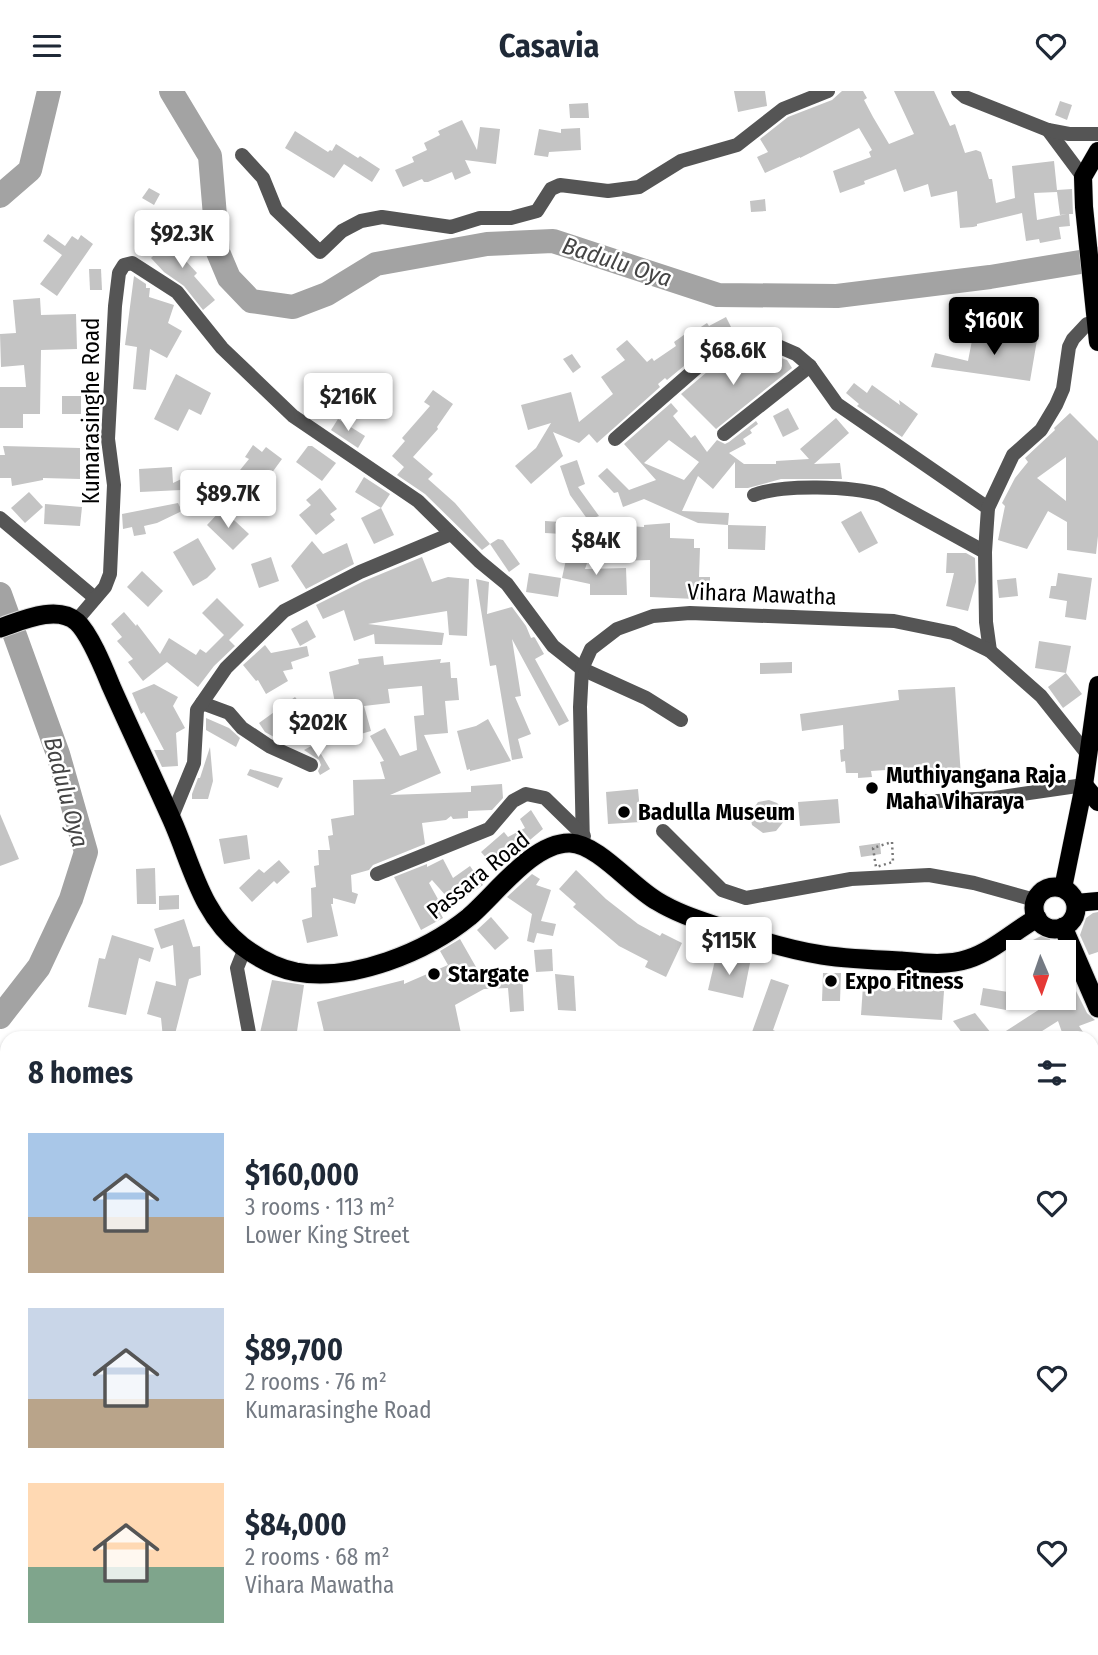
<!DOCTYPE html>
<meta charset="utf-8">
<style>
:root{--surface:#fff;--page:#f6f6f7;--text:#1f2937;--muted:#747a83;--accent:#000}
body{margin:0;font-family:"Fira Sans Condensed",sans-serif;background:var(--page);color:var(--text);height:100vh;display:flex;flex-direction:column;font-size:26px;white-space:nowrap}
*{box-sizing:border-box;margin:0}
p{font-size:23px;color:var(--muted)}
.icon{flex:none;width:38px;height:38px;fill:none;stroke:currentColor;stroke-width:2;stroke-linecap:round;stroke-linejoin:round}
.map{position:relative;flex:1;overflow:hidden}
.sheet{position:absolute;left:0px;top:940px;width:1099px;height:625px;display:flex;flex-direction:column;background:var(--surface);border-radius:21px 21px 0 0;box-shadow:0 2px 5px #0004}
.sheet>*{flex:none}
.needle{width:46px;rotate:178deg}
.tools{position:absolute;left:1006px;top:849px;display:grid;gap:14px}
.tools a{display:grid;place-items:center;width:70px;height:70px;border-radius:0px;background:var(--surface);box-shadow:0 2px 5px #0004;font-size:35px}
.price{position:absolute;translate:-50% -60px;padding:0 16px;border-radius:7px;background:#fff;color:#222;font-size:23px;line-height:46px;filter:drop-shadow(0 2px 4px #0008)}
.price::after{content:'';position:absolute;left:50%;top:42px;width:21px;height:16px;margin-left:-10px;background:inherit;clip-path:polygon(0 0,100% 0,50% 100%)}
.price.on{background:var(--accent);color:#fff}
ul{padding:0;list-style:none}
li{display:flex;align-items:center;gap:21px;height:175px;padding:0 28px}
li span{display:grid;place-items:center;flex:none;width:196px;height:140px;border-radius:0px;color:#555}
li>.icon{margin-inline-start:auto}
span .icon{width:84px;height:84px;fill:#fffc;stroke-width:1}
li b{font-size:30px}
h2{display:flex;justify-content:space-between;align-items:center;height:84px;padding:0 28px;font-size:30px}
header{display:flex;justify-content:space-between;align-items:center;height:91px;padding:0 28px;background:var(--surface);font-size:32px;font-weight:700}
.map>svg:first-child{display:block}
</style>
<header><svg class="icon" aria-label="menu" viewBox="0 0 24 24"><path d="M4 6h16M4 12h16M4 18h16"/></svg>Casavia<svg class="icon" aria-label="heart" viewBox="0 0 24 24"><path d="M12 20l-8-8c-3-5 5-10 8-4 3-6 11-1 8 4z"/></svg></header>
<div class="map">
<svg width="1098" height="1564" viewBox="0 0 1098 1564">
<rect width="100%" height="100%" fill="#fff"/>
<g fill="#dcdcdc">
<polygon points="623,1558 730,1558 731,1564 583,1564"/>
<polygon points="747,1558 799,1558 801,1564 748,1564"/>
</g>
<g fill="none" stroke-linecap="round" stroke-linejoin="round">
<g stroke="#a3a3a3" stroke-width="24">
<polyline points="171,0 210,65 218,161 229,187 251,210 293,216 327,203 376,173 487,153 553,150 718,204 837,205 990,186 1098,168"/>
<polyline points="0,105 30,79 49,0"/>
<polyline points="0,503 58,663 86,761 71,808 39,876 0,926"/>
<polyline points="0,1285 7,1287"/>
<polyline points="0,1520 7,1518"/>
</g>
</g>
<g fill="#c4c4c4" fill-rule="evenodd">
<polygon points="734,0 765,0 767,15 738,21"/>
<path d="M842,0H863L867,7L864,9L873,26L889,53L914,43L894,0H934L950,35L955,33L965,62L976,59L981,61L989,88H992L996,112L1015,107L1012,75L1054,70L1057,99L1072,98L1073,123H1069L1070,135L1059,136L1061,148L1040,152L1039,148L1026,150L1022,122L977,133V135L973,136L960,137L957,100L931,106L928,93L904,101L896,78L864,90L865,93L840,102L833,80L871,66L869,61L872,59L859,37L800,67V66L765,82L757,66L768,61L760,48L788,26L832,9ZM1057,101L1060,124L1067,123L1037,129L1034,102Z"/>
<polygon points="1060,10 1072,14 1067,29 1055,24"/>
<polygon points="588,12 589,27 570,27 569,13"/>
<polygon points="462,29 477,59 480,36 500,38 496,73 465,69 471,82 455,89 452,81 428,91 424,91 422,88 403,96 395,79 414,71 412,66 427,59 424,52 440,44 438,40"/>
<polygon points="580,37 581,59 549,61 548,66 534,64 539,38 561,42 561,38"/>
<polygon points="295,40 328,61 330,59 332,60 336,53 358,67 360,65 380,78 372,91 344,73 334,87 285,57"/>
<polygon points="149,97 160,103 154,114 142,107"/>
<polygon points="765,108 766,120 751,121 750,110"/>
<polygon points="48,143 65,155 72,145 78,149 81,144 93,153 57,205 40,193 62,164 43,150"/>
<polygon points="175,144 192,163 185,169 197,182 194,185 215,209 203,219 184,195 164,181 151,167"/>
<polygon points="89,178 101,178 102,199 90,199"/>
<polygon points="134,185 146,193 146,197 150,197 149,206 174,214 168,232 182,240 167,267 150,258 146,299 133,298 137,256 125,254"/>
<polygon points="40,207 41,224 76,223 77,258 41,259 40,323 23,323 23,337 0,337 0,296 26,296 24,274 1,276 0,243 16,242 13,209"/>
<polygon points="726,226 735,244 728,246 696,265 667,289 665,287 658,293 660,296 597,352 589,343 579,352 553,341 563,365 531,393 515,375 536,357 551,332 528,339 521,314 571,301 579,331 613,303 601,286 625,269 616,258 627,249 647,271 652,267 654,270 676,255 674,251 688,241 690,243 707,232 709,235"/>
<polygon points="974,239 1037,249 1030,290 931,276 935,262 968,270"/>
<polygon points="749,261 762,277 778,266 787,269 792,277 716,338 681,303 707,281 736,263 739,266"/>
<polygon points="572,263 581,276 573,282 563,268"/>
<polygon points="176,283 211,302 201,324 189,318 178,340 154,328"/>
<polygon points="854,292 867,302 872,294 900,314 899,309 918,323 902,346 857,315 859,313 846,302"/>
<polygon points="433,299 453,313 437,336 438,338 413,366 433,383 428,388 455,412 490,453 482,459 425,403 397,384 404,376 392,365 405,350 402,347 430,315 424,311"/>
<rect x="62" y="305" width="19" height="18"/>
<path d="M671,312L678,320L673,325L691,347L695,344L707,361L717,349L725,353L729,351L756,330L758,333L750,339L752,342L743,348L746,353L729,362L744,373H776V370L809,368L800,358L836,327L849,342L814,373L840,372L842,388H781L748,397H735V371L713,398L698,385L682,420L729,422L728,434L698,432L644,408L623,416L618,401L614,402L598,385L607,377L629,399L656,389L624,353ZM669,349L699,371L684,389L644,372Z"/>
<polygon points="788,317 799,338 783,346 773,325"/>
<path d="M1070,322L1098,350V445L1096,463L1067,459V431L1048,420L1027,458L998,449L1005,415L1002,412L1015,387L1028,371L1025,367L1055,339L1054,337ZM1066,366V410L1037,387Z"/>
<polygon points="338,328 365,345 358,357 331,339"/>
<polygon points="253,354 262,361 266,356 282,368 263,394 275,404 257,425 233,406 252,386 223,400 249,368 245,366"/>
<polygon points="3,355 80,357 80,388 43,387 43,389 12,395 11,387 0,387 0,364 5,364"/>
<polygon points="308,355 312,355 336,372 322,390 296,371"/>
<polygon points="577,369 585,393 578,396 599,425 588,429 570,404 560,375"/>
<polygon points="172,376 173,392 194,382 202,398 140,401 139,378"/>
<polygon points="364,386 390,403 381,417 355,401"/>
<polygon points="320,397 337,418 330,423 335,429 316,444 299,424 311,414 306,409"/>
<polygon points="29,401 43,416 25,432 11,417"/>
<polygon points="178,412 182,420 157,432 144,435 146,443 134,445 132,436 123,438 122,423"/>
<polygon points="45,413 82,416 80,435 44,433"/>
<polygon points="381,417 394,444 374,453 361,427"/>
<polygon points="222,418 249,443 233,459 207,434"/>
<polygon points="861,420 878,452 859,462 841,431"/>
<polygon points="545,430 644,436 644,434 670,432 670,447 694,448 694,457 700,457 699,486 710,486 710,499 718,499 718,509 650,506 650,469 618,470 616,448 612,448 612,440 581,447 578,433 563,438 563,443 545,442"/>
<polygon points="728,434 766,435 765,459 728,458"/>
<polygon points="198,447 216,478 207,487 193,495 173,461"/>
<polygon points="498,448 503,449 520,473 509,481 490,453"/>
<polygon points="312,450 323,463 347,452 354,473 306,498 291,475"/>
<polygon points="947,462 966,462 975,467 976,491 968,520 946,515 954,482 946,482"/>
<polygon points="567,464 588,469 585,478 626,477 627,504 590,504 590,493 562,487"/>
<polygon points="271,466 279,490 259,497 251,473"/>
<polygon points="422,466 432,491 448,486 469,488 467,545 449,544 447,520 368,533 444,542 442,554 375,553 374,543 354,550 344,519 323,528 316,514 364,490"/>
<polygon points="142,480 163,500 148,516 127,496"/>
<polygon points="529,482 561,487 558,506 526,501"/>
<polygon points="1058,482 1092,487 1086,529 1065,526 1067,510 1049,507 1051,495 1056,495"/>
<polygon points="1016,487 1018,505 999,507 997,489"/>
<polygon points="476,488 489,491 487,523 512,516 526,535 531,547 534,546 535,547 544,563 535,568 569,630 559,635 512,548 521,605 515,606 531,643 518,648 523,667 512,669 496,574 490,575"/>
<polygon points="217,507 244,534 229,549 235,555 214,575 198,596 167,571 143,590 128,571 133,568 117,550 122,546 111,533 124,521 136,535 137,533 160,563 169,547 196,564 200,558 206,562 224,544 202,522"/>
<polygon points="307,529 316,546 300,555 291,538"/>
<polygon points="1039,550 1071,555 1066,582 1035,577"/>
<polygon points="265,554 271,562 307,555 309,565 291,571 293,578 283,580 288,590 266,603 258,589 256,590 243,574"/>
<polygon points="383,565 384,574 441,568 440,572 450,571 451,587 457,587 459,609 445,610 448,642 424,644 441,682 390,704 471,701 471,695 502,693 503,707 492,719 468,720 468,727 453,728 451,725 446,729 422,732 425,753 373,774 369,779 351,784 352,801 358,803 355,813 333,807 333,813 331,813 338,845 307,852 302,829 312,826 311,797 316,796 314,775 319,774 318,759 330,759 328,745 333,744 331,728 354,724 353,689 385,688 380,671 384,670 370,645 385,637 400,665 417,659 414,625 424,624 422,595 388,598 390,612 364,615 371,640 333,651 324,621 283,651 265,641 259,632 295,606 307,621 335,612 329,581 359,573 358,568"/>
<polygon points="792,571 792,582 760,583 760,572"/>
<polygon points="1066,582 1082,603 1063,617 1048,596"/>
<polygon points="154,593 178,606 173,615 185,637 176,642 178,675 162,676 154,659 164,659 144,621 141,623 132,602"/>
<polygon points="955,596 961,686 901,689 901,678 871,680 872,686 858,687 858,682 846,682 845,670 841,671 840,659 844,658 843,634 802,640 800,623 899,609 898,599"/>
<polygon points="206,627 229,637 240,647 236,656 206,639"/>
<polygon points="488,628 511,670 470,680 470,678 467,679 457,640 476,635"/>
<polygon points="315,653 330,678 320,684 318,680 321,674 319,669 304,659"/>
<polygon points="210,656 213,690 208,708 192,708 192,703 198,687 200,687"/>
<polygon points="250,678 283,687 278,697 247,684"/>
<polygon points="638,698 641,731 608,733 606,701"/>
<polygon points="838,708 840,732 800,735 798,711"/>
<polygon points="769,709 777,712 789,724 776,740 763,742 752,734 750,723 758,711"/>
<polygon points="531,719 543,738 518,759 506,765 509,767 496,778 481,761 504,741 508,746 525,737 520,728"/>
<polygon points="0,723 19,768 0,775"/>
<polygon points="247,744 250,768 224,773 219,748"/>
<polygon points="880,752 881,763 861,766 859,755"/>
<polygon points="443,768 453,787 470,775 483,794 467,805 462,798 447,806 432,789 429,792 439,810 435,812 443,827 421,839 394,786 427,773 427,776"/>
<polygon points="279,769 290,781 277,793 274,790 252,811 239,797 259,778 264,782"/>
<polygon points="155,777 156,813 137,813 136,778"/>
<polygon points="576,779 606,808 638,833 660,845 662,842 682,852 666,886 645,876 648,870 619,855 573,816 576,813 559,798"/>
<polygon points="532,783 540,788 536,794 551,799 541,830 556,833 553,845 537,842 534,852 527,850 532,823 507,806"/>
<polygon points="179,804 179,818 159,819 159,805"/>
<polygon points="1098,821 1098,861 1089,864 1080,844 1086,827 1093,822"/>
<polygon points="491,826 509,847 495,859 477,839"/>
<polygon points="184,828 193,856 200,855 201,884 189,888 174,947 163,947 161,927 147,923 156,890 176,895 173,854 161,858 154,838"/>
<polygon points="1047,842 1056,861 1009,861"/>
<polygon points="112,844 154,857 150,871 139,867 126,924 88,916 99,867 105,868"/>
<polygon points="460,848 476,876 470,881 522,878 524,920 510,921 508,897 484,898 455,914 462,947 346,947 345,940 325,945 317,911 404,889 404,893 448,874 440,860"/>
<polygon points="552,858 553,880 536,881 534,859"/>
<polygon points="716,865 750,872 743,907 708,899"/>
<polygon points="1064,876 1087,922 1095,929 1079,935 1087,947 1064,947 1058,930 1031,947 995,947 1040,918 1035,906 1064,906"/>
<polygon points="823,882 841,882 840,910 822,910"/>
<polygon points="555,883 574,885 576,920 558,919"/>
<polygon points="771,888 789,894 773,939 790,947 754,947 752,941"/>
<polygon points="272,889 304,894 296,947 260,942"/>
<polygon points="863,895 944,900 942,929 861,924"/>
<polygon points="983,897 1008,901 1006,919 980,914"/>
<polygon points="975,922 995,947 966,947 953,930"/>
</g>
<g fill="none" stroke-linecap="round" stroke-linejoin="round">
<defs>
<g id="major">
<polyline points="1098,60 1083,86 1084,116 1098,251"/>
<polyline points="1084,694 1098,711"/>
<polyline points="1063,797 1084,694 1098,594"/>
<polyline points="1076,812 1098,810"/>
</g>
<g id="highway">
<path d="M0,537C21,530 57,513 77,531C90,543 104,578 111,595C131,640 152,684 172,729C192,774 201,823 242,855C258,867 276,877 296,881C353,891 426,861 469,826C496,803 533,751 570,752C598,753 632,796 657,810C678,823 702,830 725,838C757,849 789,859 822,864C848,868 875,869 901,870C923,872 947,875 968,868C993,860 1014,840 1037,827"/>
<circle cx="1055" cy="817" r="21"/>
<polyline points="1063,836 1098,917"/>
</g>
</defs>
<use href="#major" stroke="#dbdbdb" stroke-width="19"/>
<use href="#highway" stroke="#dbdbdb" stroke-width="21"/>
<polygon stroke="#777" stroke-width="2.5" stroke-dasharray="2 3.5" stroke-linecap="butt" points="892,751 893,771 876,776 873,757"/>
<g stroke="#555" stroke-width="14">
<polyline points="958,0 965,6 1048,39 1083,86"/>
<polyline points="1048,39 1069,43 1098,43"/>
<polyline points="242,64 263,87 276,119 320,161 342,140 361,130 382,126 451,136 480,127 511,127 537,120 551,98 560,94 608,100 639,96 681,70 737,54 783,18 828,0"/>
<polyline points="724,343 810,275"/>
<polyline points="615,348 701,273 733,254 755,250 773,253 796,263 810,275 837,313 988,417"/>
<path d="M754,404C782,393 852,395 881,404L985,461"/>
<polyline points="0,427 95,507"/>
<polyline points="76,530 105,496 110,483 114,394 108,348 115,215 119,182 124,174 132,172 177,201 222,257 293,325 418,410 479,470 507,493 553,555 582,578 646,607 681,629"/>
<polyline points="990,560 986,531 985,461 988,417 1013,364 1041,339 1056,314 1063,298 1069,256 1073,248 1087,233 1098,232"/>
<polyline points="202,612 229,622 242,637 269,655 311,674"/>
<polyline points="918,711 995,707 1084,694"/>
<polyline points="171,728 194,672 197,619 226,577 284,520 360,481 451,443"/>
<polyline points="663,740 722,799 746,807 851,788 929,784 974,792 1035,809"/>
<polyline points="583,755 580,616 582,578 591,558 617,538 653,525 690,522 894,530 953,542 990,560 1041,605 1088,664"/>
<polyline points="377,783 489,738 513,710 526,703 545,707 584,745"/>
<polyline points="245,857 237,877 250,947"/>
<polyline points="0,1188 7,1186"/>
<polyline points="1092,1430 1098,1430"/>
<polyline points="1020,1558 1028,1564"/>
<polyline points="276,1564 293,1558"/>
</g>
<use href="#major" stroke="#000" stroke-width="18"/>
<use href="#highway" stroke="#000" stroke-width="19"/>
</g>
<g fill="#000" stroke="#fff" stroke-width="2.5">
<circle cx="872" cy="697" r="7"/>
<circle cx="624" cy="721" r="7"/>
<circle cx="434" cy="883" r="7"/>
<circle cx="831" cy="890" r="7"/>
</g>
<g text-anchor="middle" stroke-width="5" stroke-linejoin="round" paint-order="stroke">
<g font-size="23" fill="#000" stroke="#fff">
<text transform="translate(91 320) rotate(-90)" y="8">Kumarasinghe Road</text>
<text transform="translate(762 503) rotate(2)" y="8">Vihara Mawatha</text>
<text transform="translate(478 784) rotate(-39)" y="8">Passara Road</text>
</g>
<g font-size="23" font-weight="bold" fill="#000" stroke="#fff" text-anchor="start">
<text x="886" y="692">Muthiyangana Raja<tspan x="886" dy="26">Maha Viharaya</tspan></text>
<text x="638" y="729">Badulla Museum</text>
<text x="448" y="891">Stargate</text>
<text x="845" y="898">Expo Fitness</text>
</g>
<g font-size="24" font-style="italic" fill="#444" stroke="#fff">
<text transform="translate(617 171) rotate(18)" y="8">Badulu Oya</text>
<text transform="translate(66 701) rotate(75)" y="8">Badulu Oya</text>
</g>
</g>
</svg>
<div class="tools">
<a><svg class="needle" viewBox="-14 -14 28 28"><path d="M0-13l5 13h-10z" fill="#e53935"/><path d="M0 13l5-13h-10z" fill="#747a83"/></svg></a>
</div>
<b class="price" style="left:182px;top:179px">$92.3K</b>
<b class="price on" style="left:994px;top:266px">$160K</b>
<b class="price" style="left:733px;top:296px">$68.6K</b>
<b class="price" style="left:348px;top:342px">$216K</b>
<b class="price" style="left:228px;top:439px">$89.7K</b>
<b class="price" style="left:596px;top:486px">$84K</b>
<b class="price" style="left:318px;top:668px">$202K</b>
<b class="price" style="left:729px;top:886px">$115K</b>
<section class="sheet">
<h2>8 homes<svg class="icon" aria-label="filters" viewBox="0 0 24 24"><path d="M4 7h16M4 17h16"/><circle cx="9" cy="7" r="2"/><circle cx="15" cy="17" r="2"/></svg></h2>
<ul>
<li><span style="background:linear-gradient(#a9c7e8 60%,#b9a48a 0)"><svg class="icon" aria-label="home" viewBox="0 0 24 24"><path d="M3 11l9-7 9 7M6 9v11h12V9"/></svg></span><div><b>$160,000</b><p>3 rooms · 113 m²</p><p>Lower King Street</p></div><svg class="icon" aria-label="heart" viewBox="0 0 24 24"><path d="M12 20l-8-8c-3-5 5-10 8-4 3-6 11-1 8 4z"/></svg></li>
<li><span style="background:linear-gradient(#c9d6e8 65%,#b9a48a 0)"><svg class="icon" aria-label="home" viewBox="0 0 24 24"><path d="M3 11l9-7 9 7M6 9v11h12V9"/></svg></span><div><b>$89,700</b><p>2 rooms · 76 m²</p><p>Kumarasinghe Road</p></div><svg class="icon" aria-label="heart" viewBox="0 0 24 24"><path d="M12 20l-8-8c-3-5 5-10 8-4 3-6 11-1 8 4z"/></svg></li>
<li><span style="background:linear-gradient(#ffd9b3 60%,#7fa58c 0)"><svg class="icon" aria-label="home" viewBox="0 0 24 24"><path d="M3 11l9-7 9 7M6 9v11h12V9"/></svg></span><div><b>$84,000</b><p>2 rooms · 68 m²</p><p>Vihara Mawatha</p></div><svg class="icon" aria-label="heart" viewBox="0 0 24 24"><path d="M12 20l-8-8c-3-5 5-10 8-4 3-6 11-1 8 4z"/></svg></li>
</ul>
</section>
</div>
